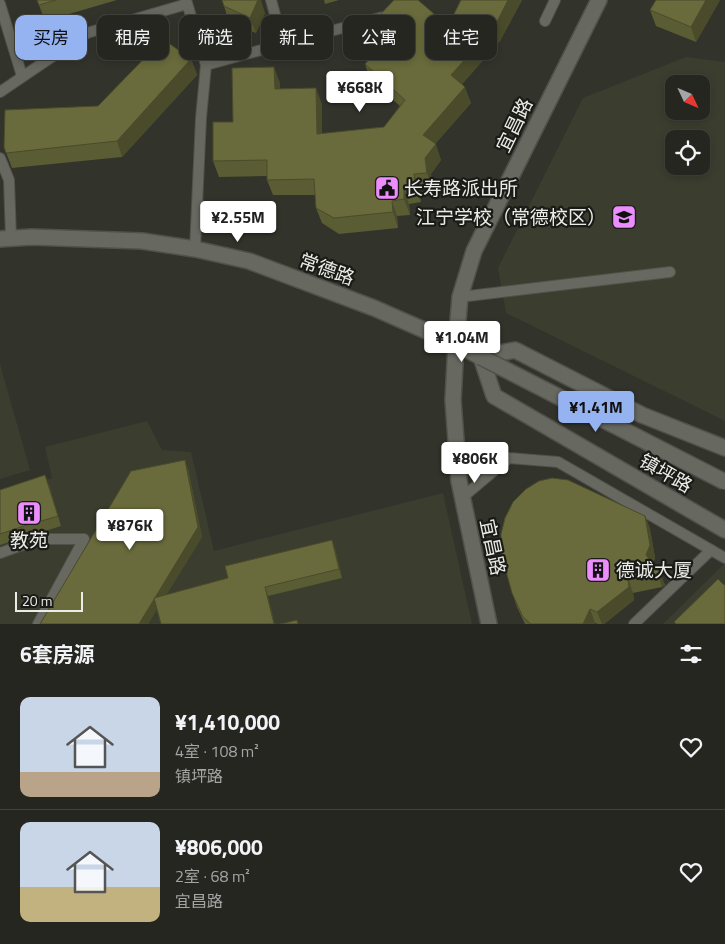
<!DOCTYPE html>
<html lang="zh">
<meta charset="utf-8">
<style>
:root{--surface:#262620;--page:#32322d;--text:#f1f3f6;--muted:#a4a5a5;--line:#42433e;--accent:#95b2f1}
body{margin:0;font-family:"Titillium Web","Noto Sans SC",sans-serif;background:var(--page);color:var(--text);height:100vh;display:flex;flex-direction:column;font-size:19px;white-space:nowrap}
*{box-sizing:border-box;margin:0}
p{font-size:16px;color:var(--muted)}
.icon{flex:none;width:28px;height:28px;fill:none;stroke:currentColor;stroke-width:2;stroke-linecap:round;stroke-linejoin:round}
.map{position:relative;height:624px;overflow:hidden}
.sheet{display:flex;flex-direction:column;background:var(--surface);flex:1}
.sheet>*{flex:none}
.top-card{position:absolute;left:15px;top:15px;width:695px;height:45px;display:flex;gap:10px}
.needle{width:32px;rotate:134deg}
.buttons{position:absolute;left:665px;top:75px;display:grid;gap:10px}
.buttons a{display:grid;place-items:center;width:45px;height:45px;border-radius:10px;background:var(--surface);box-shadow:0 2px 8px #0003,0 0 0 1px var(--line);font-size:25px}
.scale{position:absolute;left:15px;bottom:12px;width:68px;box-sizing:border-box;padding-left:5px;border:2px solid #ebece7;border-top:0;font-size:14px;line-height:18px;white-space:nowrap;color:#ebece7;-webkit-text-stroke:4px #1a1a17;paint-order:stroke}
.price{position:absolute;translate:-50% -42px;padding:0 11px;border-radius:5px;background:#fff;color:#222;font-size:16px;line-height:32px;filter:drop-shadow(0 1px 2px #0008)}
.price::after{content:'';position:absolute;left:50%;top:30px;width:15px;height:11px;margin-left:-8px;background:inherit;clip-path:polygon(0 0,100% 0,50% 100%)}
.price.current{background:var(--accent);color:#111}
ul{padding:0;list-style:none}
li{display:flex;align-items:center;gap:15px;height:125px;padding:0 20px}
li+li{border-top:1px solid var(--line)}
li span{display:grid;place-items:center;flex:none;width:140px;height:100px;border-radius:10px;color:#555}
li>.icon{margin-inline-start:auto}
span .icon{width:60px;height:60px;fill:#fffc;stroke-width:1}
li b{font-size:21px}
h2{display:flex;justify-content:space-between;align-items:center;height:60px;padding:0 20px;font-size:21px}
.chip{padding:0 18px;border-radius:10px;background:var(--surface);box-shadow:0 2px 8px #0003,0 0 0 1px var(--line);font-size:18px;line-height:45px}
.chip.current{background:var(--accent);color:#111}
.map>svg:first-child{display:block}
</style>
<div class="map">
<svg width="725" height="624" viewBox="0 0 725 624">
<rect width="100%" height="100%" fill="#32332b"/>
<g fill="#3b3d2f" fill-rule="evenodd">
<path d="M686,57L725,62V421L506,313L498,268L583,98ZM674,84H701V111H674ZM674,139H701V166H674Z"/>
<polygon points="0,364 30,470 0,479"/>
<polygon points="147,421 162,450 191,452 214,551 443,493 472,624 0,624 0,493 52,478 45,447"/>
<polygon points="725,563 725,624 663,624"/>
</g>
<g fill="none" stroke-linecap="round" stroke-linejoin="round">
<defs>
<g id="lane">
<polyline points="186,0 206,65 201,118 195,249"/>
<polyline points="0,4 22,76"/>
<polyline points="545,21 555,0"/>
<polyline points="283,44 383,17"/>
<polyline points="206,65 283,44 271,0"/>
<polyline points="0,92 87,33 187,4"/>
<polyline points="0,158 9,180 11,238"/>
<polyline points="460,297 670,272"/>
<polyline points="463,497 509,458 558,462 725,558"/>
<polyline points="0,553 39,539 84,539 38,624"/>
<polyline points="634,624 711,550"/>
</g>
<g id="street">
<polyline points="725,448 642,415 515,350 481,357 494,396 725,530"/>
<polyline points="489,624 459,481 453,400 456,344 460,297 474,251 599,0"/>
</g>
<polyline id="secondary" points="0,239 32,237 142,241 195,249 249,261 374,308 456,344 481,357"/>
</defs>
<use href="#lane" stroke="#50514b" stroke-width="12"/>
<use href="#street" stroke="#50514b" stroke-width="18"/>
<use href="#secondary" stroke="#50514b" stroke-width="18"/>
<use href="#lane" stroke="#676860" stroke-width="10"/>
<use href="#street" stroke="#676860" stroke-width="15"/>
<use href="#secondary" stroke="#676860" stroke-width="15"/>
<defs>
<polyline id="secondary-bridge" points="481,357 725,482"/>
</defs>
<use href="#secondary-bridge" stroke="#50514b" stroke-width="18" stroke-linecap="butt"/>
<use href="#secondary-bridge" stroke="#676860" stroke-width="15"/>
</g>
<g fill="#5a5c34">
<polygon points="37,0 117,0 45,21"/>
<polygon points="324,0 339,0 325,4"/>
<polygon points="461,0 522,0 500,41 462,84 471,103 435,144 441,160 431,174 432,188 420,190 421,202 409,204 410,215 397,216 398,228 339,234 322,223 316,208 315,195 273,195 267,180 267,176 219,177 213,161 233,122 280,83 280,89 322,104 322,134 384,127 400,106 370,80 365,64 387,39 382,35 376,19 448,26"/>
<polygon points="720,0 696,42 656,26 650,10"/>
<polygon points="224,6 265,13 256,33 229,22"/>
<polygon points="191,59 197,75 122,157 12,168 4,147 98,106"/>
<polygon points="188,469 202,537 166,595 228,578 332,540 335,549 342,578 268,596 157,609 148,624 40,624"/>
<polygon points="49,485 61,526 42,532 37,533 0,545 0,490"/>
<polygon points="645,516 650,529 655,558 653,563 665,585 662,587 633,593 634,600 604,624 598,624 595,623 594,624 525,624 517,607 512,593"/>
</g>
<g fill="#4a4b2a">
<polygon points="258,0 261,0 265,13 256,33 250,18"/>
<polygon points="508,0 522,0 500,41 457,90 451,75"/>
<polygon points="706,0 720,0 696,42 691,27"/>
<polygon points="191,59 197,75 122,157 117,141"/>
<polygon points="274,67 280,83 280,105 275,89"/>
<polygon points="465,87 471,103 429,151 423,135"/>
<polygon points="316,88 322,104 322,150 317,134"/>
<polygon points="436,144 441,160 431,174 432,188 427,173 425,158"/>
<polygon points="414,174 420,190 421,202 415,187"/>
<polygon points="404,188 409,204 410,215 404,199"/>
<polygon points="392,201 397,216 398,228 393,212"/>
<polygon points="185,460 188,469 202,537 148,624 139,624"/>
<polygon points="645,516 650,529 655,558 651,568 646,555"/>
<polygon points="332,540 335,549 342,578 339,569"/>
<polygon points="660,572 665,585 662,587 658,574"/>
<polygon points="628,579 633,593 634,600 604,624 602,624 597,612"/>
<polygon points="265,587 268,596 275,624 274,624"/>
<polygon points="590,609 595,623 594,624 583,624"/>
</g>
<g fill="#696b3c" stroke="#4a4b2a">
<polygon points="37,0 56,0 39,5"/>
<polygon points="222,0 258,0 250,18 224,6"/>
<polygon points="394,0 418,0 448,26 461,0 508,0 495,26 451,75 465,87 423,135 436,144 425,158 427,173 414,174 415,187 404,188 404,199 392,201 393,212 334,218 316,208 314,179 267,180 267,160 213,161 213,122 233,122 232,68 274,67 275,89 316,88 317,134 384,127 405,100 365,64 392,33 376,19"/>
<polygon points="656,0 706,0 691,27 650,10"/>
<polygon points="163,39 191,59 117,141 6,153 4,147 5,110 98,106"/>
<polygon points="185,460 198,527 139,624 40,624 131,471"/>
<polygon points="45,475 58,516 38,522 33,523 0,534 0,490"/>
<polygon points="552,478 568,480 645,516 650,545 646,555 660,572 658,574 628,579 629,587 597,612 590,609 583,624 531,624 523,617 512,593 501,553 501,534 505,518 513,502 526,489 539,481"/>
<polygon points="332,540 339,569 265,587 274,624 161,624 154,598 228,578 225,566"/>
<polygon points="718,579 724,585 725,584 725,624 676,624 674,622"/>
<polygon points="297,620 298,624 280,624"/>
</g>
<defs>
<symbol id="civic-square" viewBox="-11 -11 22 22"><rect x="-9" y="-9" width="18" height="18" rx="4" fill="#eb8dfc" stroke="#1a1a17"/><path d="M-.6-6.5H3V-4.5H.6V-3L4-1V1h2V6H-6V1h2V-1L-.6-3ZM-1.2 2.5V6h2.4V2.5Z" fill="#111"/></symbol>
<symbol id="school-square" viewBox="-11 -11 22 22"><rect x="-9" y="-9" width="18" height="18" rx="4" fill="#eb8dfc" stroke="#1a1a17"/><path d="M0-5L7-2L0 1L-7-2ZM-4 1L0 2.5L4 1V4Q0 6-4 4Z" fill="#111"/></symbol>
<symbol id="building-square" viewBox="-11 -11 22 22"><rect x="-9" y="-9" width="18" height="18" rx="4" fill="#eb8dfc" stroke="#1a1a17"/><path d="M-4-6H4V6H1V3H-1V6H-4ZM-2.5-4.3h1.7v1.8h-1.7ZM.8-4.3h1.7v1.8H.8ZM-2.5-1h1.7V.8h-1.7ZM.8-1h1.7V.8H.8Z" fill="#111"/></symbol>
</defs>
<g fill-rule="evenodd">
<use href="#civic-square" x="373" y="174" width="28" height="28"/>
<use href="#school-square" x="610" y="203" width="28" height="28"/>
<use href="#building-square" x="15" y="499" width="28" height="28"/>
<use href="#building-square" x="584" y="556" width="28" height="28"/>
</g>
<g text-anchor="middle" stroke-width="4.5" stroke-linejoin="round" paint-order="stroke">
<g font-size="19" fill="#ebece7" stroke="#1a1a17">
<text transform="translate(514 125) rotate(-64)" y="7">宜昌路</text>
<text transform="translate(327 269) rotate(20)" y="7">常德路</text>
<text transform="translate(666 473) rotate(30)" y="7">镇坪路</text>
<text transform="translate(493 547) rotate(78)" y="7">宜昌路</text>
</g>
<g font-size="19" fill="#ebece7" stroke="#1a1a17" text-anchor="start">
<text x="404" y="195">长寿路派出所</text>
<text x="606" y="224" text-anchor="end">江宁学校（常德校区）</text>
<text x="29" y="547" text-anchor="middle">教苑</text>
<text x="616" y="577">德诚大厦</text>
</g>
</g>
</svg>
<div class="buttons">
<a><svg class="needle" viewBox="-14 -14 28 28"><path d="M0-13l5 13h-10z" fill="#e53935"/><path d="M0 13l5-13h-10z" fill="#a4a5a5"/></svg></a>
<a><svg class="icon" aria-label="locate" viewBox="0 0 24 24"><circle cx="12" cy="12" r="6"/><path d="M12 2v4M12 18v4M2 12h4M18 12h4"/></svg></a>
</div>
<div class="scale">20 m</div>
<b class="price" style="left:360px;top:113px">¥668K</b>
<b class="price" style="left:238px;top:243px">¥2.55M</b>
<b class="price" style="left:462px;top:363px">¥1.04M</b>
<b class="price current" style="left:596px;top:433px">¥1.41M</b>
<b class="price" style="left:475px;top:484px">¥806K</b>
<b class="price" style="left:130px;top:551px">¥876K</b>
<div class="top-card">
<a class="chip current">买房</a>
<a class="chip">租房</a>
<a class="chip">筛选</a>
<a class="chip">新上</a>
<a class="chip">公寓</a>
<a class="chip">住宅</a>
</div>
</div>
<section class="sheet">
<h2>6套房源<svg class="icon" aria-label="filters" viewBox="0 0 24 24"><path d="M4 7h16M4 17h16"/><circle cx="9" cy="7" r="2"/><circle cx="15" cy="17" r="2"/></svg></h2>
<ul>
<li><span style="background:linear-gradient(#c9d6e8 75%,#b9a48a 0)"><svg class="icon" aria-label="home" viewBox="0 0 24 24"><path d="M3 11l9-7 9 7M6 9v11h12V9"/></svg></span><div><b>¥1,410,000</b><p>4室 · 108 m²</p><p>镇坪路</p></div><svg class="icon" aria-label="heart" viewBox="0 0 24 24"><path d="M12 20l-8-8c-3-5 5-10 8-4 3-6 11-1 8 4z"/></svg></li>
<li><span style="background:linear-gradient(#c9d6e8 65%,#c2b280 0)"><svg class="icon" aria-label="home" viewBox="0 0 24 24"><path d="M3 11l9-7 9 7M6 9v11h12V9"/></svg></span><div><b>¥806,000</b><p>2室 · 68 m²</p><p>宜昌路</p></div><svg class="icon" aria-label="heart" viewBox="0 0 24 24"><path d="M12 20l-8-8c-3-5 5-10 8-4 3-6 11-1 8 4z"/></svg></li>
</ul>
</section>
